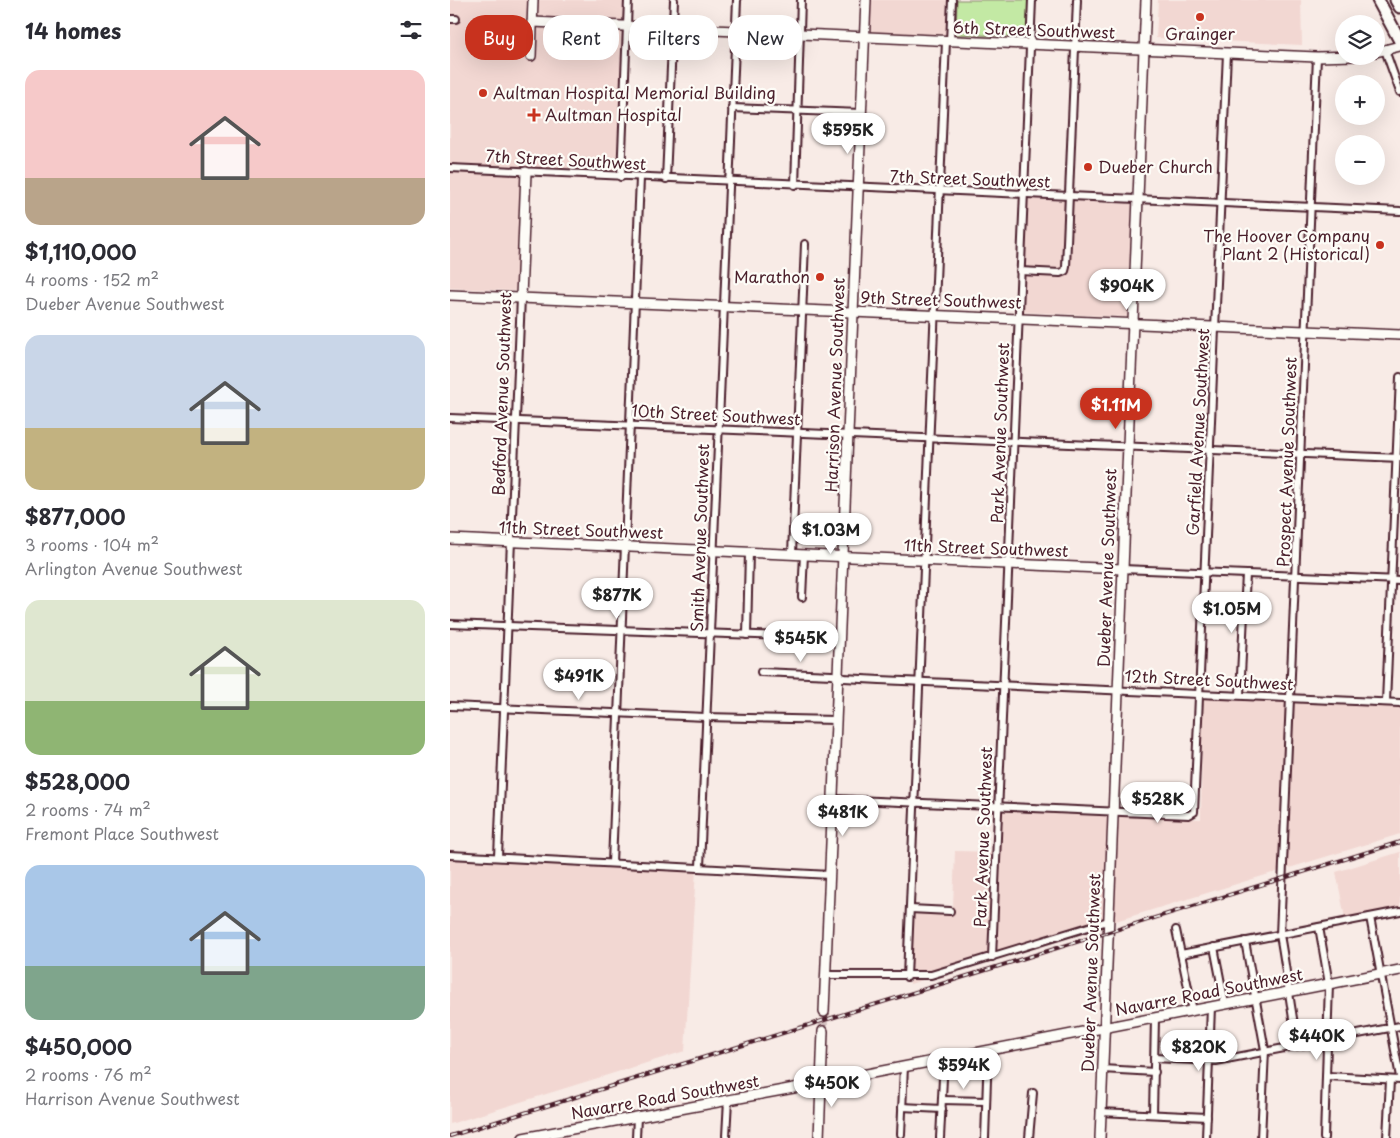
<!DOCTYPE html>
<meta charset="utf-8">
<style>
:root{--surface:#fff;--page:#f7f7f7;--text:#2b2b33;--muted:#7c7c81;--accent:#c8321e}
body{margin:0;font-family:"Playpen Sans",sans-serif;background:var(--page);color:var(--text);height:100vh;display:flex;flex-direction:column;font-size:19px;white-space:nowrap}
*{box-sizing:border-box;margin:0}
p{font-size:16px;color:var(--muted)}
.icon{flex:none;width:28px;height:28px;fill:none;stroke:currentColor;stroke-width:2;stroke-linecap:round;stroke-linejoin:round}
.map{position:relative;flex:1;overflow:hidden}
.details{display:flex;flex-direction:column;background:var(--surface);width:450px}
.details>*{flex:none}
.hud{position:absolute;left:15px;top:15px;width:475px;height:45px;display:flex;gap:10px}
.fabs{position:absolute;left:885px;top:15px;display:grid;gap:10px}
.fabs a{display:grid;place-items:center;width:50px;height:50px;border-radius:50%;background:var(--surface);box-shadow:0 5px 20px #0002;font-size:25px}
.price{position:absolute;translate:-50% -42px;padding:0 11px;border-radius:18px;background:#fff;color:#222;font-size:16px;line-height:32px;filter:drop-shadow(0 1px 2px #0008)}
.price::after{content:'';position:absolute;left:50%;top:30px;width:15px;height:11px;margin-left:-8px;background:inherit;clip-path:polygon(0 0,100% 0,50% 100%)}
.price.on{background:var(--accent);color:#fff}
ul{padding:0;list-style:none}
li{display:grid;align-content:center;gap:10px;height:265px;padding:0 25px}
li span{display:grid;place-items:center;height:155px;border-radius:15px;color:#555}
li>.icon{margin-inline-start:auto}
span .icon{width:90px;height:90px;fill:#fffc;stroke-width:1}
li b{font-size:21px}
h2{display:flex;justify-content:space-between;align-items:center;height:60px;padding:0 25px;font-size:21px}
.pill{padding:0 18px;border-radius:20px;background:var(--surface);box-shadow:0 5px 20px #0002;font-size:18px;line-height:45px}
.pill.on{background:var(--accent);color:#fff}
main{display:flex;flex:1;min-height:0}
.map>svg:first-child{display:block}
</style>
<main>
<section class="details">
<h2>14 homes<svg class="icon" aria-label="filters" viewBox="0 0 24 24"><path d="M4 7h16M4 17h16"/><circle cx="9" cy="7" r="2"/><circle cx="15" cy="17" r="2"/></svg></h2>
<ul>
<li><span style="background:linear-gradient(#f6c9c9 70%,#b9a48a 0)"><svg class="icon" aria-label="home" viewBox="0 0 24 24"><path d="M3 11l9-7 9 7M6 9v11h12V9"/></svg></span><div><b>$1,110,000</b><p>4 rooms · 152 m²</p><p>Dueber Avenue Southwest</p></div></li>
<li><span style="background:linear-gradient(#c9d6e8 60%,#c2b280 0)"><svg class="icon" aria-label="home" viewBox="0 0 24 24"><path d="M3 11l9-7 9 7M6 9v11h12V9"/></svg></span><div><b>$877,000</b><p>3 rooms · 104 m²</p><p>Arlington Avenue Southwest</p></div></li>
<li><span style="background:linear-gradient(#dfe7d0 65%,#8fb573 0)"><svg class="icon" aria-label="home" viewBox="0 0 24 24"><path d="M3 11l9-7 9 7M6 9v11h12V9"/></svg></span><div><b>$528,000</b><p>2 rooms · 74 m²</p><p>Fremont Place Southwest</p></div></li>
<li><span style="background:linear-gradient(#a9c7e8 65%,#7fa58c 0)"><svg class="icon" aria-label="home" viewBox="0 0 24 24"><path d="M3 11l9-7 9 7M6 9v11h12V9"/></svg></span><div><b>$450,000</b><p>2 rooms · 76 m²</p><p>Harrison Avenue Southwest</p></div></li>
</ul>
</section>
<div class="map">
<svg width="950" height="1138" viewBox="0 0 950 1138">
<rect width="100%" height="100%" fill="#f8ebe6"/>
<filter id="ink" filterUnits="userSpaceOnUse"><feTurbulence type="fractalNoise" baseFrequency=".02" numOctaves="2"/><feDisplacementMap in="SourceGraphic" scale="10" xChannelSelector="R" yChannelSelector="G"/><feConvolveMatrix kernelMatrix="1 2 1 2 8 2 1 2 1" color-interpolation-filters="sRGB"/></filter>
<g filter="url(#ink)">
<g fill="#f2d7d2">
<polygon points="0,0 173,0 167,172 72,168 67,291 0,288"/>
<polygon points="420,0 498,0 496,35 419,32"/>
<polygon points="708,0 851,0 852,45 706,38"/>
<polygon points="577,199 682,204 677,317 572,312"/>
<polygon points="752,697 950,705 950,834 460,984 463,905 503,907 505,851 549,852 550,809 751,819"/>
<polygon points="950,852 950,908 895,918 886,872"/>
<polygon points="0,858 246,870 235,1051 0,1124"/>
</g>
<polygon fill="#c3e9a4" stroke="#868468" points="507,0 578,0 577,37 506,34"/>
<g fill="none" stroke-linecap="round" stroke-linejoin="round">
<polyline stroke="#d5c2c1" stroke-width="9" stroke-dasharray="9 4.5" stroke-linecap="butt" points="373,1031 374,1012"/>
<defs>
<g id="street">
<polyline points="1,19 6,19"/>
<polyline points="500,41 502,0"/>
<polyline points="935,50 950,92"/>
<polyline points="282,108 411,113"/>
<polyline points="0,168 950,211"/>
<polyline points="171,177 178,0"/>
<polyline points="216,179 224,0"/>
<polyline points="345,185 351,0"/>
<polyline points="570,271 610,273 615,271 616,267 627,0"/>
<polyline points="0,418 950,458"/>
<polyline points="342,554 355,244"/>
<polyline points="672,569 950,580"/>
<polyline points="352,597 354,554"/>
<polyline points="0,624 333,636"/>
<polyline points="297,635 299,552"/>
<polyline points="311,672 382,675 394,678 430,680 950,703"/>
<polyline points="790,695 796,574"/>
<polyline points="936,702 950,377"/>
<polyline points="0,706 256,717 386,720"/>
<polyline points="383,799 739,815 744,812 777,53"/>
<polyline points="0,855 380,875"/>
<polyline points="48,857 71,297"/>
<polyline points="162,863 190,178"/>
<polyline points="250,867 287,0"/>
<polyline points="460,909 500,911"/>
<polyline points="920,917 950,1077"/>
<polyline points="869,927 879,984 874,1138"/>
<polyline points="726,930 743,1011"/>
<polyline points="795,941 815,1050 811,1138"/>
<polyline points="764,947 775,1004"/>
<polyline points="731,954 950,911"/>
<polyline points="542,957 582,0"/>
<polyline points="376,975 481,975 658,921"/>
<polyline points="457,977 496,41"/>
<path d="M848,1045C840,1008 837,972 830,935L867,57"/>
<polyline points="704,1058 766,1061 950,1026"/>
<polyline points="652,1069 705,1072"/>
<polyline points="877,1076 950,1080"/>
<polyline points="492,1100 536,1101"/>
<polyline points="452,1107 492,1109"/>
<polyline points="650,1112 757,1117"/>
<polyline points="703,1114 705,1018"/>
<polyline points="451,1134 454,1066"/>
<polyline points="276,1136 278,1100"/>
<polyline points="186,1138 187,1117"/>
<polyline points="490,1138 494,1058"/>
<polyline points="535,1138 538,1050"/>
<polyline points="579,1138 583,1093"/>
<polyline points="756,1138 761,1007"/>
<polyline points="937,1138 940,1080"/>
</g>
<g id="secondary">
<polyline points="82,22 867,57 904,56"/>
<polyline points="926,52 950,46"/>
<polyline points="81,56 83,0"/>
<polyline points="0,295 950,335"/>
<polyline points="71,297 76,172"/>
<polyline points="0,539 672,569"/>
<polyline points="374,1012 416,0"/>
<polyline points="73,1138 371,1083 950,970"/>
<polyline points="369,1138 373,1031"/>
<polyline points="650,1138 696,0"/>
</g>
<g id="highway">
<polyline points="928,0 950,41"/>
<polyline points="946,0 950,7"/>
</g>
</defs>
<use href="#street" stroke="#4a1f2b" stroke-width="10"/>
<use href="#secondary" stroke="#4a1f2b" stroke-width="12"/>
<use href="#highway" stroke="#4a1f2b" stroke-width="15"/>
<use href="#street" stroke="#fdfcf7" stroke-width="6"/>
<use href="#secondary" stroke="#fdfcf7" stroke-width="9"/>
<use href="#highway" stroke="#fdfcf7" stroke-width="11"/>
<defs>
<polyline id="rail" points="0,1136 950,842"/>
</defs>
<use href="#rail" stroke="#4a1f2b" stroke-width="4"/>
<use href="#rail" stroke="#fdfcf7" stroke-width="2" stroke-dasharray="5.5" stroke-linecap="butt"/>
</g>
</g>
<g fill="#c8321e" stroke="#fdfcf7" stroke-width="2">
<circle cx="750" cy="17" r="5"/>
<circle cx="33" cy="93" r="5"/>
<path d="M81.5 107.5h5v5h5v5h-5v5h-5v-5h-5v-5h5z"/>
<circle cx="638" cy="167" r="5"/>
<circle cx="930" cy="245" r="5"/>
<circle cx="370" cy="277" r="5"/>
</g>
<g text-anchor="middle" stroke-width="4.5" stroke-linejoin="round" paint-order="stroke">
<g font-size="16" fill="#4a1f2b" stroke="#fdfcf7">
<text transform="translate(584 30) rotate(2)" y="6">6th Street Southwest</text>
<text transform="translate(116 160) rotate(3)" y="6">7th Street Southwest</text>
<text transform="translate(520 179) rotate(2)" y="6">7th Street Southwest</text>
<text transform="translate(491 300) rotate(2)" y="6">9th Street Southwest</text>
<text transform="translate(385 385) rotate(-88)" y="6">Harrison Avenue Southwest</text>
<text transform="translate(52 394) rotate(-88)" y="6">Bedford Avenue Southwest</text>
<text transform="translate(266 415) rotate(3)" y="6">10th Street Southwest</text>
<text transform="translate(748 432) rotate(-87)" y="6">Garfield Avenue Southwest</text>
<text transform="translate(550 433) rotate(-88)" y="6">Park Avenue Southwest</text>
<text transform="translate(837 462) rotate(-88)" y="6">Prospect Avenue Southwest</text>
<text transform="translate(131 530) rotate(2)" y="6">11th Street Southwest</text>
<text transform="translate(250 538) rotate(-88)" y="6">Smith Avenue Southwest</text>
<text transform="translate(536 548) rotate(2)" y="6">11th Street Southwest</text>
<text transform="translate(657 568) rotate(-88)" y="6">Dueber Avenue Southwest</text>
<text transform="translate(759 680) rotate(3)" y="6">12th Street Southwest</text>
<text transform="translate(533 837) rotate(-88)" y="6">Park Avenue Southwest</text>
<text transform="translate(641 973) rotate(-88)" y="6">Dueber Avenue Southwest</text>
<text transform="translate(759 992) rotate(-11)" y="6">Navarre Road Southwest</text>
<text transform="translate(215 1097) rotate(-10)" y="6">Navarre Road Southwest</text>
</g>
<g font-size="16" fill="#4a1f2b" stroke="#fdfcf7" text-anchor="start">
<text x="750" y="40" text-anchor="middle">Grainger</text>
<text x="43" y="99">Aultman Hospital Memorial Building</text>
<text x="95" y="121">Aultman Hospital</text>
<text x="648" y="173">Dueber Church</text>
<text x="920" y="242" text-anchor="end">The Hoover Company<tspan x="920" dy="18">Plant 2 (Historical)</tspan></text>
<text x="360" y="283" text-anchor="end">Marathon</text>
</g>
</g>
</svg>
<div class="fabs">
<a><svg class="icon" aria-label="layers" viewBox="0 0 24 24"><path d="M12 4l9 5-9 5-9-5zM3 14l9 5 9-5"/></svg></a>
<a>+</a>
<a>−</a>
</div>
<b class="price" style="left:398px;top:155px">$595K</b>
<b class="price" style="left:677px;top:311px">$904K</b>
<b class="price on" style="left:666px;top:430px">$1.11M</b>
<b class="price" style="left:381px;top:555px">$1.03M</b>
<b class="price" style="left:167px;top:620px">$877K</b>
<b class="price" style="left:782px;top:634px">$1.05M</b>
<b class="price" style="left:351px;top:663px">$545K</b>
<b class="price" style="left:129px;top:701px">$491K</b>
<b class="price" style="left:708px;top:824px">$528K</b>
<b class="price" style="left:393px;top:837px">$481K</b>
<b class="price" style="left:867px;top:1061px">$440K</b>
<b class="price" style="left:749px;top:1072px">$820K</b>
<b class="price" style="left:514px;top:1090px">$594K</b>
<b class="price" style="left:382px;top:1108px">$450K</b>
<div class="hud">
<a class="pill on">Buy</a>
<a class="pill">Rent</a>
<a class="pill">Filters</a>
<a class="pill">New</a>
</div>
</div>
</main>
